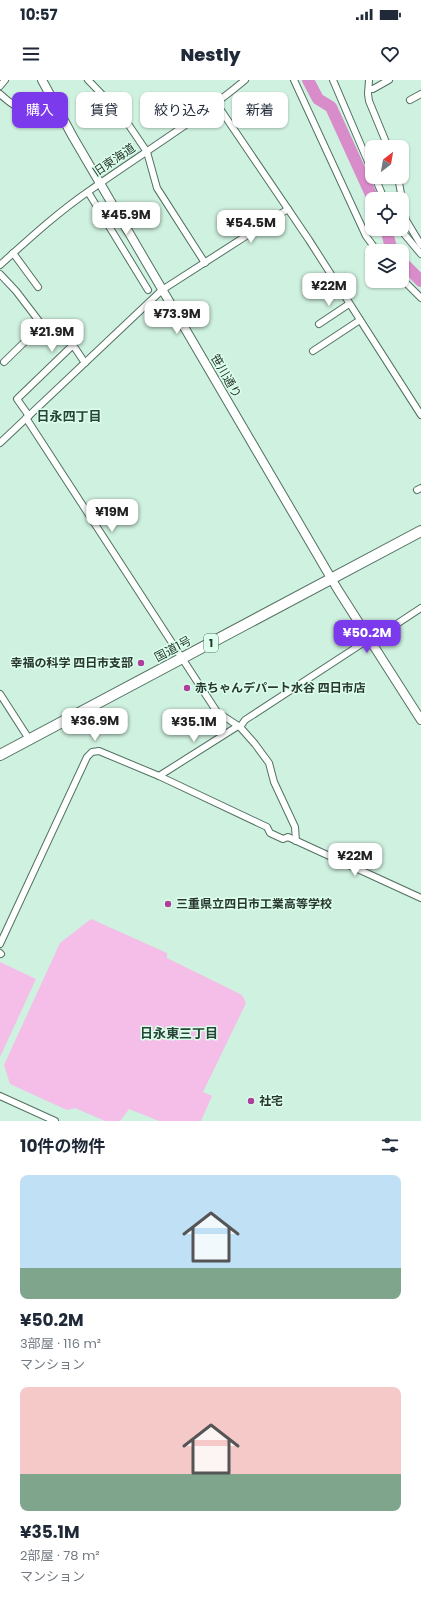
<!DOCTYPE html>
<html lang="ja">
<meta charset="utf-8">
<style>
:root{--surface:#fff;--page:#f6f6f7;--text:#1f2937;--muted:#747a83;--accent:#7c3aed}
body{margin:0;font-family:Poppins,"Noto Sans JP",sans-serif;background:var(--page);color:var(--text);height:100vh;display:flex;flex-direction:column;font-size:15px;white-space:nowrap}
*{box-sizing:border-box;margin:0}
p{font-size:13px;color:var(--muted)}
.icon{flex:none;width:22px;height:22px;fill:none;stroke:currentColor;stroke-width:2;stroke-linecap:round;stroke-linejoin:round}
.map{position:relative;height:1041px;overflow:hidden}
.details{display:flex;flex-direction:column;background:var(--surface);flex:1}
.details>*{flex:none}
.top-card{position:absolute;left:12px;top:12px;width:397px;height:36px;display:flex;gap:8px}
.needle{width:26px;rotate:31deg}
.tools{position:absolute;left:365px;top:60px;display:grid;gap:8px}
.tools a{display:grid;place-items:center;width:44px;height:44px;border-radius:8px;background:var(--surface);box-shadow:0 1px 3px #0004;font-size:20px}
.price{position:absolute;translate:-50% -34px;padding:0 9px;border-radius:8px;background:#fff;color:#222;font-size:13px;line-height:26px;filter:drop-shadow(0 1px 2px #0008)}
.price::after{content:'';position:absolute;left:50%;top:24px;width:12px;height:9px;margin-left:-6px;background:inherit;clip-path:polygon(0 0,100% 0,50% 100%)}
.price.current{background:var(--accent);color:#fff}
ul{padding:0;list-style:none}
li{display:grid;align-content:center;gap:8px;height:212px;padding:0 20px}
li span{display:grid;place-items:center;height:124px;border-radius:8px;color:#555}
li>.icon{margin-inline-start:auto}
span .icon{width:72px;height:72px;fill:#fffc;stroke-width:1}
li b{font-size:17px}
h2{display:flex;justify-content:space-between;align-items:center;height:48px;padding:0 20px;font-size:17px}
.tag{padding:0 14px;border-radius:8px;background:var(--surface);box-shadow:0 1px 3px #0004;font-size:14px;line-height:36px}
.tag.current{background:var(--accent);color:#fff}
.status{display:flex;justify-content:space-between;align-items:center;height:28px;padding:0 20px;background:var(--surface);direction:ltr}
.status svg{height:11px;fill:currentColor}
header{display:flex;justify-content:space-between;align-items:center;height:52px;padding:0 20px;background:var(--surface);font-size:18px;font-weight:800}
.map>svg:first-child{display:block}
</style>
<div class="status"><b>10:57</b><svg viewBox="0 0 49 12"><path d="M0 12V9h3v3zM5 12V6h3v6zM10 12V3h3v9zM15 12V0h3v12zM26 1h20v11H26zM47 4h2v5h-2z"/></svg></div>
<header><svg class="icon" aria-label="menu" viewBox="0 0 24 24"><path d="M4 6h16M4 12h16M4 18h16"/></svg>Nestly<svg class="icon" aria-label="heart" viewBox="0 0 24 24"><path d="M12 20l-8-8c-3-5 5-10 8-4 3-6 11-1 8 4z"/></svg></header>
<div class="map">
<svg width="421" height="1041" viewBox="0 0 421 1041">
<rect width="100%" height="100%" fill="#cff1df"/>
<g fill="#f4bee8">
<polygon points="91,839 167,873 167,878 242,915 246,923 203,1012 212,1016 201,1041 159,1041 129,1029 120,1041 105,1041 75,1028 67,1030 10,1004 4,985 60,863"/>
<polygon points="0,882 36,899 0,977"/>
</g>
<g fill="none" stroke-linecap="round" stroke-linejoin="round">
<g stroke="#d98cca" stroke-width="12">
<polyline points="308,0 318,19 331,27 373,119"/>
<polyline points="386,149 392,171"/>
<polyline points="402,182 421,201"/>
</g>
<defs>
<g id="minor">
<polyline points="88,0 122,35 147,72 157,108 205,183"/>
<polyline points="294,0 366,156 377,171"/>
<polyline points="333,0 372,91"/>
<polyline points="369,0 368,14 369,21 388,67"/>
<polyline points="0,6 5,0"/>
<polyline points="369,9 373,9 389,0"/>
<path d="M0,14C16,29 39,42 61,33"/>
<polyline points="410,20 421,14"/>
<polyline points="216,23 309,160 421,335"/>
<polyline points="375,97 384,119"/>
<polyline points="398,97 402,119"/>
<polyline points="88,112 148,210"/>
<polyline points="402,122 406,140 421,165"/>
<polyline points="400,149 421,174"/>
<polyline points="13,173 38,207"/>
<path d="M0,185C29,159 57,133 89,111C141,74 196,41 245,0"/>
<polyline points="0,194 16,211 42,245 4,282"/>
<polyline points="402,199 421,218"/>
<polyline points="319,244 349,224"/>
<polyline points="313,271 360,240"/>
<polyline points="29,336 17,319 73,265 85,283"/>
<polyline points="26,338 217,632 240,647 255,664 269,683 274,702 295,747 296,761"/>
<polyline points="0,363 162,210 288,129"/>
<polyline points="417,410 421,408"/>
<polyline points="371,561 421,528"/>
<polyline points="0,614 29,659"/>
<polyline points="240,647 245,640 369,559"/>
<polyline points="159,696 238,646"/>
<polyline points="0,864 87,677 92,672 99,671 159,696 267,747 270,753 283,759 288,757 421,818"/>
<polyline points="0,873 1,874"/>
<polyline points="0,1016 55,1041"/>
</g>
<polyline id="tertiary" points="42,0 73,57 338,510 421,640"/>
<polyline id="trunk" points="0,675 421,451"/>
</defs>
<use href="#minor" stroke="#527161" stroke-width="8"/>
<use href="#tertiary" stroke="#527161" stroke-width="10"/>
<use href="#trunk" stroke="#527161" stroke-width="12"/>
<use href="#minor" stroke="#fff" stroke-width="6"/>
<use href="#tertiary" stroke="#fff" stroke-width="8"/>
<use href="#trunk" stroke="#fff" stroke-width="10"/>
</g>
<g fill="#ad3f9d" stroke="#dcffec" stroke-width="1.5">
<circle cx="141" cy="583" r="4"/>
<circle cx="187" cy="608" r="4"/>
<circle cx="168" cy="824" r="4"/>
<circle cx="251" cy="1021" r="4"/>
</g>
<g text-anchor="middle" stroke-width="3" stroke-linejoin="round" paint-order="stroke">
<rect fill="#dcffec" stroke="#5f7369" stroke-width="1" x="204" y="554" width="14" height="18" rx="3"/>
<g font-size="11" font-weight="bold" fill="#2a3731">
<text x="211" y="567">1</text>
</g>
<g font-size="12" fill="#2a3731" stroke="#dcffec">
<text transform="translate(114 80) rotate(-34)" y="4">旧東海道</text>
<text transform="translate(226 296) rotate(60)" y="4">笹川通り</text>
<text transform="translate(173 569) rotate(-28)" y="4">国道1号</text>
</g>
<g font-size="12" font-weight="bold" fill="#2a3731" stroke="#dcffec" text-anchor="start">
<text x="133" y="587" text-anchor="end">幸福の科学 四日市支部</text>
<text x="195" y="612">赤ちゃんデパート水谷 四日市店</text>
<text x="176" y="828">三重県立四日市工業高等学校</text>
<text x="259" y="1025">社宅</text>
</g>
<g font-size="13" font-weight="bold" fill="#274436" stroke="#dcffec">
<text x="69" y="341">日永四丁目</text>
<text x="179" y="958">日永東三丁目</text>
</g>
</g>
</svg>
<div class="tools">
<a><svg class="needle" viewBox="-14 -14 28 28"><path d="M0-13l5 13h-10z" fill="#e53935"/><path d="M0 13l5-13h-10z" fill="#747a83"/></svg></a>
<a><svg class="icon" aria-label="locate" viewBox="0 0 24 24"><circle cx="12" cy="12" r="6"/><path d="M12 2v4M12 18v4M2 12h4M18 12h4"/></svg></a>
<a><svg class="icon" aria-label="layers" viewBox="0 0 24 24"><path d="M12 4l9 5-9 5-9-5zM3 14l9 5 9-5"/></svg></a>
</div>
<b class="price" style="left:126px;top:156px">¥45.9M</b>
<b class="price" style="left:251px;top:164px">¥54.5M</b>
<b class="price" style="left:329px;top:227px">¥22M</b>
<b class="price" style="left:177px;top:255px">¥73.9M</b>
<b class="price" style="left:52px;top:273px">¥21.9M</b>
<b class="price" style="left:112px;top:453px">¥19M</b>
<b class="price current" style="left:367px;top:574px">¥50.2M</b>
<b class="price" style="left:95px;top:662px">¥36.9M</b>
<b class="price" style="left:194px;top:663px">¥35.1M</b>
<b class="price" style="left:355px;top:797px">¥22M</b>
<div class="top-card">
<a class="tag current">購入</a>
<a class="tag">賃貸</a>
<a class="tag">絞り込み</a>
<a class="tag">新着</a>
</div>
</div>
<section class="details">
<h2>10件の物件<svg class="icon" aria-label="filters" viewBox="0 0 24 24"><path d="M4 7h16M4 17h16"/><circle cx="9" cy="7" r="2"/><circle cx="15" cy="17" r="2"/></svg></h2>
<ul>
<li><span style="background:linear-gradient(#bfe0f5 75%,#7fa58c 0)"><svg class="icon" aria-label="home" viewBox="0 0 24 24"><path d="M3 11l9-7 9 7M6 9v11h12V9"/></svg></span><div><b>¥50.2M</b><p>3部屋 · 116 m²</p><p>マンション</p></div></li>
<li><span style="background:linear-gradient(#f6c9c9 70%,#7fa58c 0)"><svg class="icon" aria-label="home" viewBox="0 0 24 24"><path d="M3 11l9-7 9 7M6 9v11h12V9"/></svg></span><div><b>¥35.1M</b><p>2部屋 · 78 m²</p><p>マンション</p></div></li>
</ul>
</section>
